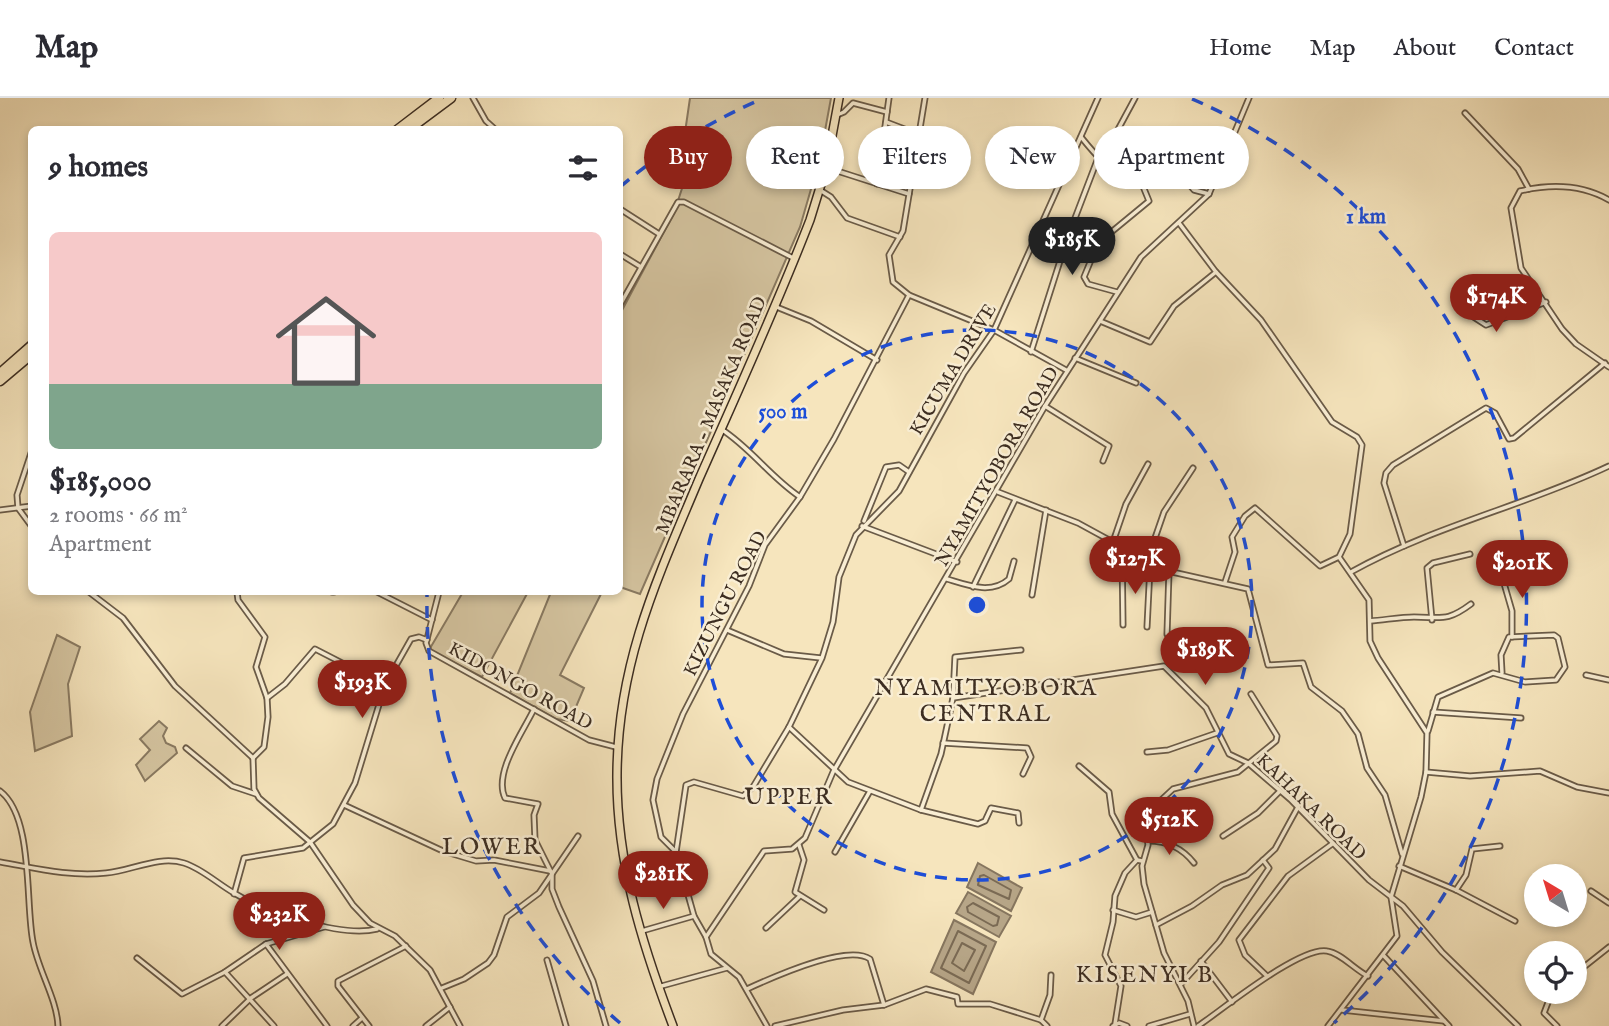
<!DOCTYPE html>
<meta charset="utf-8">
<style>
:root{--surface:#fff;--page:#f7f7f7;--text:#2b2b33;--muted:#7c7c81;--line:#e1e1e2;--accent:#8f2418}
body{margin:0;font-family:"IM FELL English",serif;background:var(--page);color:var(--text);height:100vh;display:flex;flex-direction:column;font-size:26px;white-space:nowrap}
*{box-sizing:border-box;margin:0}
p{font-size:23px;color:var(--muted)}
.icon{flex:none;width:38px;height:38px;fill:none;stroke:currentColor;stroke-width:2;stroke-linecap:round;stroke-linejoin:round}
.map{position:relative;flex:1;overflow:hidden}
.sheet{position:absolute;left:28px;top:28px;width:595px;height:469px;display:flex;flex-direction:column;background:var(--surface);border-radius:10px;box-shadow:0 4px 10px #0003}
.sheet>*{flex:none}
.banner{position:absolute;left:644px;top:28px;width:665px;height:63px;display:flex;gap:14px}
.needle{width:46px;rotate:322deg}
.tools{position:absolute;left:1524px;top:766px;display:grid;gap:14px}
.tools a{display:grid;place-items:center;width:63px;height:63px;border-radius:50%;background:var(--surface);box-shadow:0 4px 10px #0003;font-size:35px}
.price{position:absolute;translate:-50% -60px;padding:0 16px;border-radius:24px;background:var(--accent);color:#fff;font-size:23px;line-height:46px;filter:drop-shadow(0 2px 4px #0008)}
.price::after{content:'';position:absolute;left:50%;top:42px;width:21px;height:16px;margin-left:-10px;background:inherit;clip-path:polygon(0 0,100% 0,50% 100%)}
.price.selected{background:#222;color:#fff}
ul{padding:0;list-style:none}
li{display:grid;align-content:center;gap:14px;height:371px;padding:0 21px}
li span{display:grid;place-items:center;height:217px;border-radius:10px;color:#555}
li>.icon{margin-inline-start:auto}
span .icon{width:126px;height:126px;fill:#fffc;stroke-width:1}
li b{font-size:30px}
h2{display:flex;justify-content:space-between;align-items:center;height:84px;padding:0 21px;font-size:30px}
.chip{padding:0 24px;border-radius:32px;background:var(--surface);box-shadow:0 4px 10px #0003;font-size:24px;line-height:63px}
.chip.selected{background:var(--accent);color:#fff}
header{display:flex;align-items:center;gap:42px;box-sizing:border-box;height:98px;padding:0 35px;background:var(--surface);border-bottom:2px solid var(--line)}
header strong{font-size:33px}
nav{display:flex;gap:38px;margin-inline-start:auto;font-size:24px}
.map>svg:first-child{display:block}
</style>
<header>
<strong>Map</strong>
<nav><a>Home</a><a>Map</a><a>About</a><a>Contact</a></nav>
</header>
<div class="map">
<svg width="1609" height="928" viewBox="0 0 1609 928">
<rect width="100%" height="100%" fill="#f6e5bd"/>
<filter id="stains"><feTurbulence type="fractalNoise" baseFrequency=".00286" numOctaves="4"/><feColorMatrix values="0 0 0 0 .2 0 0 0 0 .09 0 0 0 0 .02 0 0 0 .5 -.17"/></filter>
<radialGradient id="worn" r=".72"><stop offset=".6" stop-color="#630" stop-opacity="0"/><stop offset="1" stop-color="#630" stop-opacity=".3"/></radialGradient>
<g fill="#d6c6a2" stroke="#897a62" stroke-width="2">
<polygon points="690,0 831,0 820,60 800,129 640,496 620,489 620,216 674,115 687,75 682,55"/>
<polygon points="463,494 528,494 482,579 429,552"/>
<polygon points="551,494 602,494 560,577 584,590 570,623 556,621 510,595"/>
<polygon points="57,537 80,549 68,586 72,638 35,653 30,614"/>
<polygon points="159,623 167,630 163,638 166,645 175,649 177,655 145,683 136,667 150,652 140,641"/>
</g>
<g fill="#b7a688" stroke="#86765f" stroke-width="2">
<polygon points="978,765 1022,790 1011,813 967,789"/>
<polygon points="968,794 1011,818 999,839 956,815"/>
<polygon points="954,822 996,844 973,896 931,874"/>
</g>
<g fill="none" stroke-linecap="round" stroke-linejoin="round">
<g stroke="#7a6a54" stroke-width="2">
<polygon points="984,777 1011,792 1009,801 978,787 980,778"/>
<polygon points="973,805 999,819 997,827 993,828 968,814 967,809"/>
<polygon points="958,833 986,848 969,885 941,870"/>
<polygon points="962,845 975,852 964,873 952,865"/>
</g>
<defs>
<g id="minor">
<polyline points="473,0 486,23 496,32"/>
<polyline points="925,0 903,133 889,157 893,184 909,197 994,232 1066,272"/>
<polyline points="1465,15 1518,71 1529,91"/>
<polyline points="837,17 844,14 853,5 887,14"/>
<polyline points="886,24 920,37"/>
<path d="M1081,39C1118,85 1125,82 1181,77L1194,92L1209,96"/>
<polyline points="1101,63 1135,0"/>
<polyline points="828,70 909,96"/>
<polyline points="877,86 889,0"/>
<polyline points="820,92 831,99 847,120 900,139"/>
<path d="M1609,102C1581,86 1550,86 1520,93L1511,110L1521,170L1562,231L1576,246L1609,269"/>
<polyline points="620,111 659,136"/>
<polyline points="1179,125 1216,174 1261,222 1332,324 1357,339 1362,347 1350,436 1339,459 1320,468 1255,410 1245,418 1232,439 1235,454 1225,484"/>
<polyline points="620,156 641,169"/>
<polyline points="1117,194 1088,186 1084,179 1098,145 1149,103 1140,81"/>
<polyline points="1462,204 1469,216 1486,227 1546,204"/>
<polyline points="620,207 678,104 684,104 795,161"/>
<polyline points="774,208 811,223 877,262"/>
<polyline points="1100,223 1150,244 1174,208 1216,174"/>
<polyline points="1031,254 1067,141 1098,60"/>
<polyline points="1075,260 1136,285"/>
<polyline points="1045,308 1109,348 1103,363"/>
<path d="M721,331C751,350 770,379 800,399"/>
<polyline points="32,352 17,397 18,410 32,429"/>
<polyline points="998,394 1078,425 1122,449 1150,469 1248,491 1268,567 1303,565 1311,589 1342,613 1358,636 1367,670 1385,697 1402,756"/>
<polyline points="0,412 32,408"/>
<polyline points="864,423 886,369 899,367 909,374"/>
<polyline points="862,428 957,464"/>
<polyline points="1113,444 1126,406 1148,366"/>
<polyline points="1404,448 1384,385 1386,375 1393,367 1486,310 1495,315 1509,341 1514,340 1605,265"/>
<polyline points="1122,449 1123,527"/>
<polyline points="1146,466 1164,414 1193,370"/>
<polyline points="1499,468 1512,513 1512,539"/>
<path d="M1351,474C1433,428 1525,408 1609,368"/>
<path d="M947,481C967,487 991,497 1009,481L1014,463"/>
<polyline points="973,489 1015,402"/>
<polyline points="89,494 123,520 175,588 253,660"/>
<polyline points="237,494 238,502 265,539 256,569 267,600 268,619 264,649 253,660"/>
<polyline points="332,494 334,494"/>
<polyline points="377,494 432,522"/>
<polyline points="439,494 426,545 429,553 589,642 616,649"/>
<polyline points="1032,497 1046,412"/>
<polyline points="1432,522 1427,470 1433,465 1470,456"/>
<path d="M1370,523C1385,522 1400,519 1414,519C1442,519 1447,524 1471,506"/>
<polyline points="1147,529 1150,469"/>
<polyline points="727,532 784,556 821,560"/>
<polyline points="1167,536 1169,473"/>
<polyline points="1586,577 1609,582"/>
<polyline points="267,600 285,586 315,551 385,587"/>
<polyline points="953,600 955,559 1021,552"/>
<path d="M534,611C523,634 493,675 505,700L538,706L534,717L535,742L552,776V791L559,809L593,883L606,928"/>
<polyline points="1433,614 1521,620"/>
<polyline points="789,629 848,684 921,712 941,656 953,600 1164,568 1206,610 1229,656 1248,665 1291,702 1369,782 1403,808 1442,854 1518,928"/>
<polyline points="1428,633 1438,599 1493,575 1525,584 1556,582 1565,569 1558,540 1554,537 1509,539 1501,557 1502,575"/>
<polyline points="943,645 1027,650 1031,659 1023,676"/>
<polyline points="186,650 232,688 256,696"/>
<polyline points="1147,654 1168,652 1217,635"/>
<polyline points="253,660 254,691 259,700 310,744 353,807 370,825 395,838 430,872 460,928"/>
<polyline points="1079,668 1109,694 1112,716 1137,762"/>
<polyline points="1426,674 1470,678 1540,673 1577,689 1609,695"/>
<path d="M0,693C34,719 25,805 33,844C38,872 57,901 58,928"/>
<polyline points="344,707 443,753 476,763 494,762 550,773"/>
<polyline points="921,712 978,726 985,723 991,710 1018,715 1019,725"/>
<polyline points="1223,738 1258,715 1280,693"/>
<path d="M1148,743C1168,743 1182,750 1194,765"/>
<polyline points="799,747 804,762 795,794 824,812"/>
<polyline points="676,754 686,687 694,684 743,698 753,689 789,629 822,560 833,524 839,479 856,437 899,393 964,275 994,232 1098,0"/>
<polyline points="835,754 870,693"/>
<path d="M0,764C35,770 69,779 106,775C132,773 158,757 184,765C201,770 218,786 234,795C265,814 341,840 377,831"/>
<polyline points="1399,768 1456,792 1515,823"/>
<polyline points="1456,792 1466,777 1472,751 1500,748"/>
<polyline points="1591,793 1609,805"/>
<polyline points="234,796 244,760 303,750 333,726 355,685 385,587 411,541 419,539 427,542"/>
<polyline points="1113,812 1136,819 1152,814"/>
<polyline points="1156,827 1192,808 1222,787 1247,777 1275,751 1298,709"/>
<polyline points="766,830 800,798"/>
<polyline points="642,833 694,818"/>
<polyline points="706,839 694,818 676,754 661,739 653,702 657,681 683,616 749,488 765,447 800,399 834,341 909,197"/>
<polyline points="266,846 327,928"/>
<polyline points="1383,857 1449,928"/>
<polyline points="137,860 182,896 225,874 274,928"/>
<polyline points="547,862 566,928"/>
<polyline points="1201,863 1232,904"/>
<polyline points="225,874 266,846 324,829"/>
<polyline points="1575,876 1609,849"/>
<polyline points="1267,878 1245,857 1239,842 1288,778 1332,746"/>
<polyline points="1181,886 1219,844 1269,770 1263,762"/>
<polyline points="658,889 727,870"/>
<polyline points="442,890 464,881 488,865 494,857 507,819 539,795 578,738"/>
<path d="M747,891C771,880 847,845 870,861L884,907"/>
<polyline points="1552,894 1544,915 1557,928"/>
<polyline points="1342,912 1444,923"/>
<polyline points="1115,926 1121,888 1105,857 1113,824 1115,798 1125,775 1137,762 1142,763"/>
<polyline points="222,928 251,900 287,876"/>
<polyline points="353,928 362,920"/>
<polyline points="369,928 338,888 338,883 406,848"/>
<polyline points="426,928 450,909"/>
<polyline points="767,928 739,879 711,856 706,839 764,753 792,751 805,740 833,674 1045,308 1141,159 1209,96 1249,0"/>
<polyline points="775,928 843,912 884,907 926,891 957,899 958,906 990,906 1041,922"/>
<polyline points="1047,928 1041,922 1050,897 1051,877"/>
<polyline points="1113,928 1119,925 1127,928"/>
<polyline points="1149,928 1190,916"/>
<polyline points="1194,928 1188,903 1164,855 1144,786 1142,768 1148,747 1145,717 1173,691 1238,674 1276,643 1277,638 1251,596"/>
<path d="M1198,928C1222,912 1300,848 1327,853C1341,855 1355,872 1368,878"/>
<polyline points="1328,928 1397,838 1391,799 1421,699 1426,674 1427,635 1378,560 1370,543 1369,502 1339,459"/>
</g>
<path id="primary" d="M673,928C642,846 616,764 617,675C618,564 657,481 699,381C737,295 776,210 810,122L826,70L839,0"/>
<g id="trunk">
<polyline points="397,32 439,0"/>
<polyline points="408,32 451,0"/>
<polyline points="0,275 32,247"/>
<polyline points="0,283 32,256"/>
</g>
</defs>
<use href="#minor" stroke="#6a5b48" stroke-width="7"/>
<use href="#primary" stroke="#3c2d21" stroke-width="10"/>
<use href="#trunk" stroke="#3c2d21" stroke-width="11"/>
<use href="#minor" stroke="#f9eed4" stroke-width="3.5"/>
<use href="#primary" stroke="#f6e5bd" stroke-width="7"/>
<use href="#trunk" stroke="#f6e5bd" stroke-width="8"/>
</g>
<g fill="none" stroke="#1d4ed8" stroke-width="3.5" stroke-dasharray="12 9">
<circle cx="977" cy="507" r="275"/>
<path d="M620 925A550 550 0 0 1 427 497M620 89A550 550 0 0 1 762 1M1192 1A550 550 0 0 1 1334 925"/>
</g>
<g text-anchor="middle" stroke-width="5" stroke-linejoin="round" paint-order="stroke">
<g font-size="19" fill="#3c2d21" stroke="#f9eed4">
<text transform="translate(952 271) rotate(-59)" y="7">KICUMA DRIVE</text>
<text transform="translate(710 317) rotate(-67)" y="7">MBARARA - MASAKA ROAD</text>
<text transform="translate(996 368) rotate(-60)" y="7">NYAMITYOBORA ROAD</text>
<text transform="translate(724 505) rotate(-63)" y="7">KIZUNGU ROAD</text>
<text transform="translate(521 587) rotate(29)" y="7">KIDONGO ROAD</text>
<text transform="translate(1312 708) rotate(44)" y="7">KAHAKA ROAD</text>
</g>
<g font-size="23" letter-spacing="2" fill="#3c2d21" stroke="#f9eed4">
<text x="986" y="597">NYAMITYOBORA<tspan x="986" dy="26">CENTRAL</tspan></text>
<text x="789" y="706">UPPER</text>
<text x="492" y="756">LOWER</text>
<text x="1145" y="884">KISENYI B</text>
</g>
</g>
<circle cx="977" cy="507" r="10" fill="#1d4ed8" stroke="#f9eed4" stroke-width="3.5"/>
<g font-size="21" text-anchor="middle" font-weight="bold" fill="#1d4ed8" stroke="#f9eed4" stroke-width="5" stroke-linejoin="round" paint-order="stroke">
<text x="1366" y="125">1 km</text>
<text x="783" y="320">500 m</text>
</g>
<rect width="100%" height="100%" filter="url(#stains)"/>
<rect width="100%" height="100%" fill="url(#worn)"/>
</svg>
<div class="tools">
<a><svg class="needle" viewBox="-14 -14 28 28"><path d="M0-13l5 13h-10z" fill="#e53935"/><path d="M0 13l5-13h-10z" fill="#7c7c81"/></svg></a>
<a><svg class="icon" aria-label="locate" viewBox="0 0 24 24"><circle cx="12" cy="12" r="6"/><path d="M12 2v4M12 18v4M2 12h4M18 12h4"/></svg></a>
</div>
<b class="price selected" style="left:1072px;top:179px">$185K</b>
<b class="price" style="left:1496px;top:236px">$174K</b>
<b class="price" style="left:1135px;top:498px">$127K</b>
<b class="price" style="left:1522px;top:502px">$201K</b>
<b class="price" style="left:1205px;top:589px">$189K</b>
<b class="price" style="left:362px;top:622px">$193K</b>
<b class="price" style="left:1169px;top:759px">$512K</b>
<b class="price" style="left:663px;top:813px">$281K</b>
<b class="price" style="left:279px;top:854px">$232K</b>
<div class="banner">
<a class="chip selected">Buy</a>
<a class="chip">Rent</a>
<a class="chip">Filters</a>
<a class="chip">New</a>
<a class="chip">Apartment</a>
</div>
<section class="sheet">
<h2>9 homes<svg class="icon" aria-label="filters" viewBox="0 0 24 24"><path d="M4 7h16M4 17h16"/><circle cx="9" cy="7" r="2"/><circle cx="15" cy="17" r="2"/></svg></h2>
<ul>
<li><span style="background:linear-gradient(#f6c9c9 70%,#7fa58c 0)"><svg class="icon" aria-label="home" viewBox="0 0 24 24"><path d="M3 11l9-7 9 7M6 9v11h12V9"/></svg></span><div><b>$185,000</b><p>2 rooms · 66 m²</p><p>Apartment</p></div></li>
</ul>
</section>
</div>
